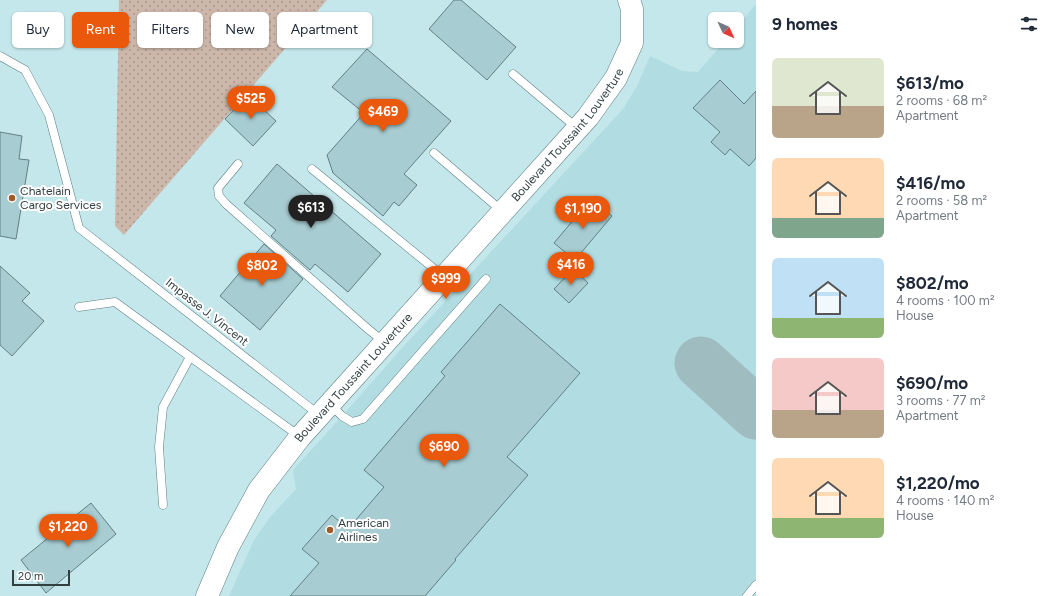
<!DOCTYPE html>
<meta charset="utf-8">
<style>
:root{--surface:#fff;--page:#f2f2f3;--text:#1f2937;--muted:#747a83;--accent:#ea580c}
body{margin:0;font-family:Figtree,sans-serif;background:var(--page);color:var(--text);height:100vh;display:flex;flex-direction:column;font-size:15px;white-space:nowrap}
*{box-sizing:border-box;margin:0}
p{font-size:13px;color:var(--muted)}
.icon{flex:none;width:22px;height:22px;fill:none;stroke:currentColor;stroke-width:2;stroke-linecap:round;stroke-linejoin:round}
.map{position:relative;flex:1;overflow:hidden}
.panel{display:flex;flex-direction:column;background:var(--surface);width:300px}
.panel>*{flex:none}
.banner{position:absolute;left:12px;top:12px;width:380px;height:36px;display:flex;gap:8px}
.needle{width:26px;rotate:134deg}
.buttons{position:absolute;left:708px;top:12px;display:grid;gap:8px}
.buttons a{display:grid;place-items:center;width:36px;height:36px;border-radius:6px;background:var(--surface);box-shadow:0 1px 3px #0004;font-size:20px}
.scale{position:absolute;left:12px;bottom:10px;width:58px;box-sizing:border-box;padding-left:4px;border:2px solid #313f41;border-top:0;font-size:11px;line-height:14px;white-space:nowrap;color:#313f41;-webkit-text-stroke:3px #fff;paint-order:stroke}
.price{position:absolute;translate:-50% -34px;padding:0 9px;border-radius:14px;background:var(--accent);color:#fff;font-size:13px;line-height:26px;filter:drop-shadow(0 1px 2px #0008)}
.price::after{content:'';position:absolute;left:50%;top:24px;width:12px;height:9px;margin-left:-6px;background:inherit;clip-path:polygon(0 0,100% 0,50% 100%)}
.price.active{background:#222;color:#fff}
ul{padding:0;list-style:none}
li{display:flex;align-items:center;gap:12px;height:100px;padding:0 16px}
li span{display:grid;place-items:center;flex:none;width:112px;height:80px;border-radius:6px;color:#555}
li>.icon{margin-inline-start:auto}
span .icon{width:48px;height:48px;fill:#fffc;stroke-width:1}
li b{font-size:17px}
h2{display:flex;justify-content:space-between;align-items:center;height:48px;padding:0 16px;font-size:17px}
.pill{padding:0 14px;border-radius:6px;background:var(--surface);box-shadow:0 1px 3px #0004;font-size:14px;line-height:36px}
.pill.active{background:var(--accent);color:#fff}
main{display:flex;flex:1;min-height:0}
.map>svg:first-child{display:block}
</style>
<main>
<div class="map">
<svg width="756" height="596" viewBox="0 0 756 596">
<defs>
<pattern id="grass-dots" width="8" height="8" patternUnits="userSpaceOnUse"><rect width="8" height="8" fill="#ccb7aa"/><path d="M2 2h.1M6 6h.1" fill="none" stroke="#a6968c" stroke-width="1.8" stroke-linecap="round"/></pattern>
</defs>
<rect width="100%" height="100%" fill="#c4e7eb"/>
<polygon fill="#b1dde2" points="756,4 756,596 229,596 254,540 270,517 296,489 293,470 342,416 403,347 623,109 637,86 650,56 682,71 698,72 725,41 737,41 737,27"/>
<polygon fill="url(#grass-dots)" points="119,0 327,0 124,235 115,226"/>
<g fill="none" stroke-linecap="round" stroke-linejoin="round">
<polyline stroke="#9fbdc0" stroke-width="53" points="701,363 756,413"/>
</g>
<g fill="#a7ccd1" stroke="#618084">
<polygon points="454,0 461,0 516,47 487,80 429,29"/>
<polygon points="367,49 451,121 404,174 417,185 399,206 394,202 383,216 333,173 327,155 364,113 332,87"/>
<polygon points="720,80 744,104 756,91 756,158 749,166 730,149 725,155 711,142 720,132 693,108"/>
<polygon points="248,95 276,121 253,146 225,119"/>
<polygon points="0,132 22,136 19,159 29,160 16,239 0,236"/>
<polygon points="277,164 381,254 348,292 315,264 310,270 271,236 276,230 244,203"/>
<polygon points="591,199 612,216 575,260 554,243"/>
<polygon points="264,244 303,279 260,330 220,296"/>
<polygon points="0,266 30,293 22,301 44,321 12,356 0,345"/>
<polygon points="573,269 588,283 569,303 554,289"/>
<polygon points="500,304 580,373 507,457 528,475 455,559 456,560 425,596 290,596 319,563 302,549 332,515 348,529 384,487 364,470 445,376 441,372"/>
<polygon points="91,503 116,534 46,593 21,560"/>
</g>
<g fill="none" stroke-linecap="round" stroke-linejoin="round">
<defs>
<g id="lane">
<polyline points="0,56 25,70 49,115 79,228 318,414"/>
<polyline points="513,74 577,128"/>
<polyline points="434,153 502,211"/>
<polyline points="238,164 218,188 219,196 226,204 368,329 384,342"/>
<polyline points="312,169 443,276"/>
<polyline points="79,307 115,302 299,436"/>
<polyline points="331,405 342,416 352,422 363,419 486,279"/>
<polyline points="163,505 159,447 163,407 190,357"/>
<polyline points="747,596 756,585"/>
</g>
<g id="secondary">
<path id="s1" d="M207,596L228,547L259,490L300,437L588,117L616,78L632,43V9L629,0"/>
</g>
</defs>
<use href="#lane" stroke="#5e7e82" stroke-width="9"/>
<use href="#secondary" stroke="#5e7e82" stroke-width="23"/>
<use href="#lane" stroke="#fff" stroke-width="8"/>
<use href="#secondary" stroke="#fff" stroke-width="22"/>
</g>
<g fill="#9e5c29" stroke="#fff" stroke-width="1.5">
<circle cx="12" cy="198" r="4"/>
<circle cx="330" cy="530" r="4"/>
</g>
<g text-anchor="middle" stroke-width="4" stroke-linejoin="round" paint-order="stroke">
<g font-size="12" fill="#313f41" stroke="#fff">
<text dy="4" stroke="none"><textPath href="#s1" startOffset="589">Boulevard Toussaint Louverture</textPath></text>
<text transform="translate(207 312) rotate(38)" y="4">Impasse J. Vincent</text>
<text dy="4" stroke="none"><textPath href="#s1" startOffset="265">Boulevard Toussaint Louverture</textPath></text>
</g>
<g font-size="12" fill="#313f41" stroke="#fff" text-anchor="start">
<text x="20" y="195">Chatelain<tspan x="20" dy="14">Cargo Services</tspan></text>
<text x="338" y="527">American<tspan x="338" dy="14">Airlines</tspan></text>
</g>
</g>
</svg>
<div class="buttons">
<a><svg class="needle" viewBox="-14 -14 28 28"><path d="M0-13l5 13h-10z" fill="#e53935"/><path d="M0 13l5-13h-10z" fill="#747a83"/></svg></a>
</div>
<div class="scale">20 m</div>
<b class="price" style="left:251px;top:120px">$525</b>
<b class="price" style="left:383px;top:133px">$469</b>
<b class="price active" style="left:311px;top:229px">$613</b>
<b class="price" style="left:583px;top:230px">$1,190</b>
<b class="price" style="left:571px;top:286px">$416</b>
<b class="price" style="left:262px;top:287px">$802</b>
<b class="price" style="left:446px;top:300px">$999</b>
<b class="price" style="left:444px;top:468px">$690</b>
<b class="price" style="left:68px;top:548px">$1,220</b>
<div class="banner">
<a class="pill">Buy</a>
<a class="pill active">Rent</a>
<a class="pill">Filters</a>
<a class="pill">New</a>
<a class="pill">Apartment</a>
</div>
</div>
<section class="panel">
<h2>9 homes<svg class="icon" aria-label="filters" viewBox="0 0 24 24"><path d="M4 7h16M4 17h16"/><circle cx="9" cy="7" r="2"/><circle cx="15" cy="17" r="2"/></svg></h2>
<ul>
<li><span style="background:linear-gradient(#dfe7d0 60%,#b9a48a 0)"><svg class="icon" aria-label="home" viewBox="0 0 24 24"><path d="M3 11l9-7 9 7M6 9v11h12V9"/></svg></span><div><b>$613/mo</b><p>2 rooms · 68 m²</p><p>Apartment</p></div></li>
<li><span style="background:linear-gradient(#ffd9b3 75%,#7fa58c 0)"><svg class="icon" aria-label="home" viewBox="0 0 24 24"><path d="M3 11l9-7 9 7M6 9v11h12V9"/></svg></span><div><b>$416/mo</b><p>2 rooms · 58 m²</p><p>Apartment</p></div></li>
<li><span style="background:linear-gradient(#bfe0f5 75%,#8fb573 0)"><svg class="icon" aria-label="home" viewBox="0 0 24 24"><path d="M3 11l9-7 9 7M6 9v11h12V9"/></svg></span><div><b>$802/mo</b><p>4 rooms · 100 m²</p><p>House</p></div></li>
<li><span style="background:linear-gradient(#f6c9c9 65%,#b9a48a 0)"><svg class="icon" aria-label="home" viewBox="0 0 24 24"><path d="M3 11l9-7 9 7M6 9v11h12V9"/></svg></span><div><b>$690/mo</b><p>3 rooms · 77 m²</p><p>Apartment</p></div></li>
<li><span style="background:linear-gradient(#ffd9b3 75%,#8fb573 0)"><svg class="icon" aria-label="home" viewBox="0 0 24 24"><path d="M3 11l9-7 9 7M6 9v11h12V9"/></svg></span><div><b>$1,220/mo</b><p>4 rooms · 140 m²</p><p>House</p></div></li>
</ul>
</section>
</main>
